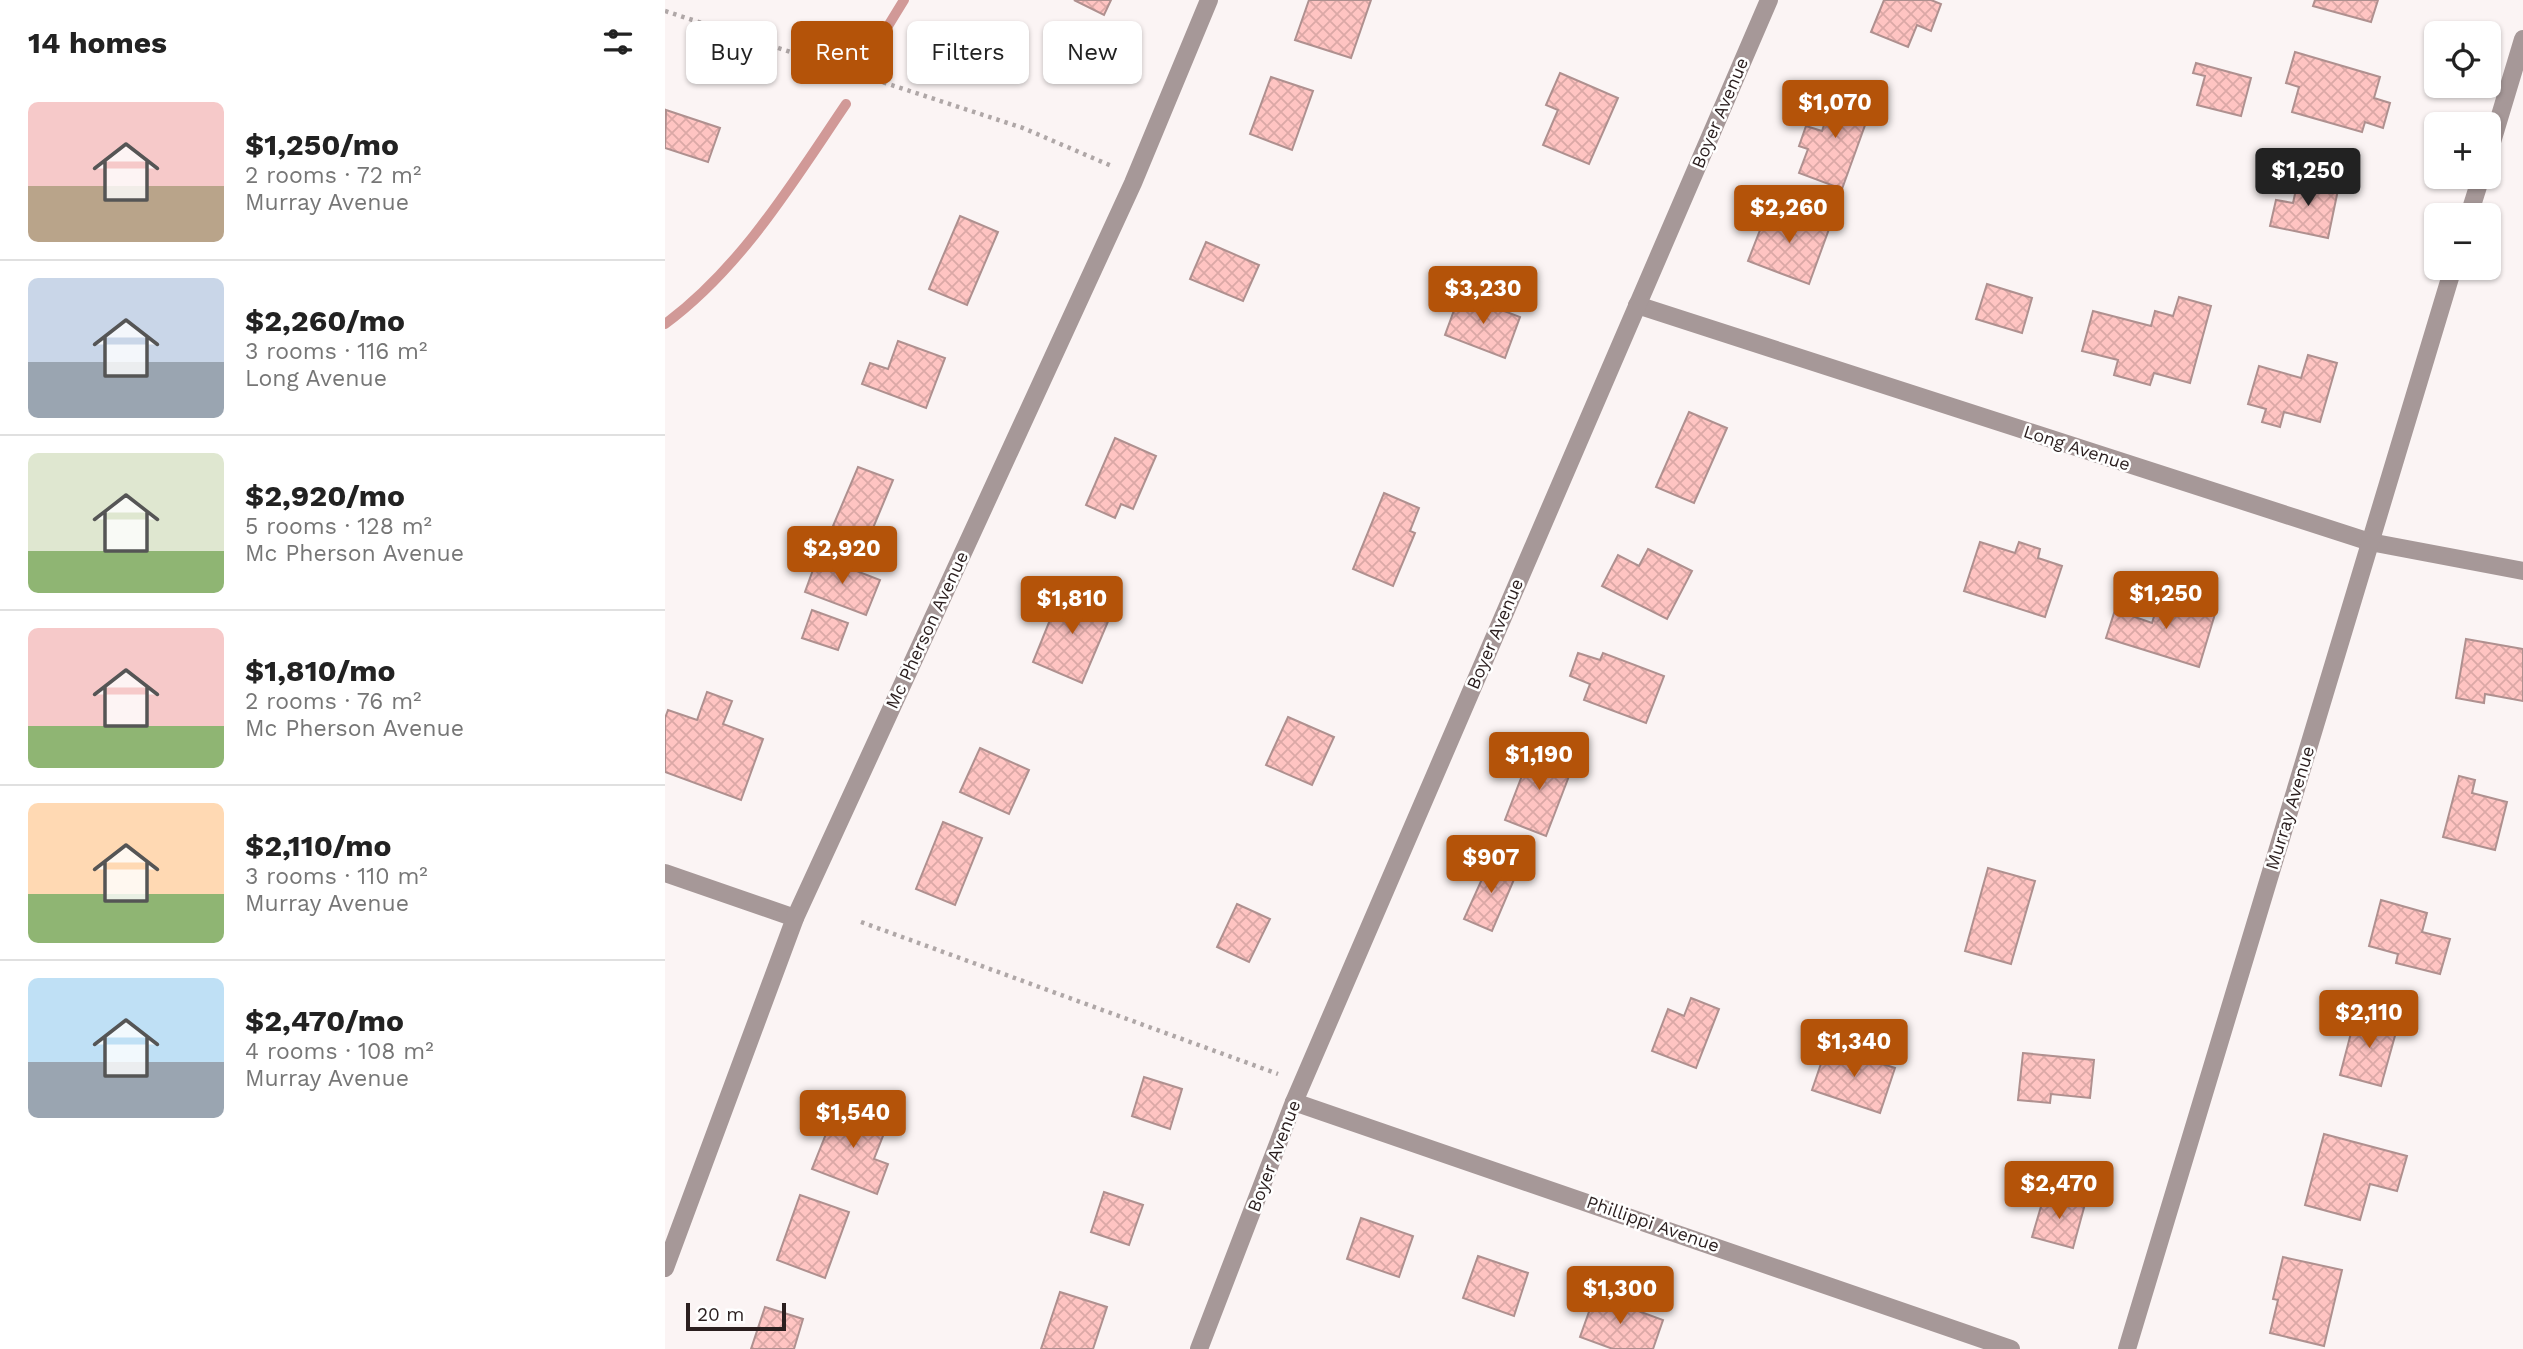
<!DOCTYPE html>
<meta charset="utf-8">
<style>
:root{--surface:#fff;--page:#f6f6f6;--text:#222;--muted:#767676;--line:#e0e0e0;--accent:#b45309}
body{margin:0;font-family:"Work Sans",sans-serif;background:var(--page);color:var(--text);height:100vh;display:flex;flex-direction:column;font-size:26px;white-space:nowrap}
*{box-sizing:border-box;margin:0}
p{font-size:23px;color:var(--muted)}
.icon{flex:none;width:38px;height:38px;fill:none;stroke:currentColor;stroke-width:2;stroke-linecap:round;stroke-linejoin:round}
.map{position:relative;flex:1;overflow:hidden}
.sheet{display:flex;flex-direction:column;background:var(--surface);width:665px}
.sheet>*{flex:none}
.hud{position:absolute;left:21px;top:21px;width:665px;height:63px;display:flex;gap:14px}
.fabs{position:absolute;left:1759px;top:21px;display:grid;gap:14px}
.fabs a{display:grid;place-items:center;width:77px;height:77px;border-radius:10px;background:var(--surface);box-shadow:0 2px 5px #0004;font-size:35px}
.scale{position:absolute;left:21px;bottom:18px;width:100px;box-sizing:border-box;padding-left:7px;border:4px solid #2b1f1f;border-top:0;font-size:19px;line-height:24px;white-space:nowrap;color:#2b1f1f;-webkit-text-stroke:5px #fff;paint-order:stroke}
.price{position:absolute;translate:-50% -60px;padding:0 16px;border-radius:7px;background:var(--accent);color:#fff;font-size:23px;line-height:46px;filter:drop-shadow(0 2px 4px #0008)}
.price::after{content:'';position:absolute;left:50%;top:42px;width:21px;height:16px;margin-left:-10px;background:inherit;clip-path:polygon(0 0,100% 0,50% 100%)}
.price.selected{background:#222;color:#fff}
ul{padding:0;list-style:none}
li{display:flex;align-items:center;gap:21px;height:175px;padding:0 28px}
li+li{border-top:2px solid var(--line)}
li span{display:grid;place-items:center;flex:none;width:196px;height:140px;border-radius:10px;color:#555}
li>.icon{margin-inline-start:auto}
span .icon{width:84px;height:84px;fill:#fffc;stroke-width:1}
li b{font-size:30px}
h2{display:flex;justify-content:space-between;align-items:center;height:84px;padding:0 28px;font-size:30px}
.chip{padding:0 24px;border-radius:10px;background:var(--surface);box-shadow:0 2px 5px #0004;font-size:24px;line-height:63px}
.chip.selected{background:var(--accent);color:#fff}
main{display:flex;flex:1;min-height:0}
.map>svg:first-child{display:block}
</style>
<main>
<section class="sheet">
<h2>14 homes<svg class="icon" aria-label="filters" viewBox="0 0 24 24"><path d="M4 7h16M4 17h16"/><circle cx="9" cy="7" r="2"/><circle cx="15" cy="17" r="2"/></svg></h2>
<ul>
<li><span style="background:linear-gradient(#f6c9c9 60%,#b9a48a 0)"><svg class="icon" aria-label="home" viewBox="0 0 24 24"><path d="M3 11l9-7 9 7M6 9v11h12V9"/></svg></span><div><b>$1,250/mo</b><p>2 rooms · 72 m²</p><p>Murray Avenue</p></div></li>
<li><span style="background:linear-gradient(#c9d6e8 60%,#9aa5b1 0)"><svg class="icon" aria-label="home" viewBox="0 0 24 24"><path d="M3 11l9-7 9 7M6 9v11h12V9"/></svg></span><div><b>$2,260/mo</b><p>3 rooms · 116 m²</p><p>Long Avenue</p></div></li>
<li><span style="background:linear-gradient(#dfe7d0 70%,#8fb573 0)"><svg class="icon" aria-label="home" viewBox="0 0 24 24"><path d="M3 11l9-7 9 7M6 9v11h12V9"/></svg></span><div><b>$2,920/mo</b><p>5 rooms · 128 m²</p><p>Mc Pherson Avenue</p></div></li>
<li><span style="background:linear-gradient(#f6c9c9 70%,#8fb573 0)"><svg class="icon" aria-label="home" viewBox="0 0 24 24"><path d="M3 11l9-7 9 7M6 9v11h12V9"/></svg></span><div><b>$1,810/mo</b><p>2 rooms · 76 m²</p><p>Mc Pherson Avenue</p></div></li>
<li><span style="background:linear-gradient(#ffd9b3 65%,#8fb573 0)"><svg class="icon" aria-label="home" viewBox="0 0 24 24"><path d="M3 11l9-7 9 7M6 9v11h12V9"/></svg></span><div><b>$2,110/mo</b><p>3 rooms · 110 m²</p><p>Murray Avenue</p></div></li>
<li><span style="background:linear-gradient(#bfe0f5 60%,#9aa5b1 0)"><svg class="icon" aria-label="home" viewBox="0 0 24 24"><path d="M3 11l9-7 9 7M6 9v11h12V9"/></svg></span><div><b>$2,470/mo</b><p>4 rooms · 108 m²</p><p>Murray Avenue</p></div></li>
</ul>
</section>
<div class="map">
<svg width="1858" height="1349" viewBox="0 0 1858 1349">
<defs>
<pattern id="building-cross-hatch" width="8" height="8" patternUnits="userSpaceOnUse" patternTransform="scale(1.75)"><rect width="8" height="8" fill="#ffc4c2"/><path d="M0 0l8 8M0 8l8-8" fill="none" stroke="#dba8a6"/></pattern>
</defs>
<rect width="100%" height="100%" fill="#fbf4f4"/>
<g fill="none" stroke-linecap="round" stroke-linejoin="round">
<g stroke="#d19997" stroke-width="10">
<polyline points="204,57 239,0"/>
<path d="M0,324C77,267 128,182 181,104"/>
</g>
</g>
<g fill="url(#building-cross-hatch)" stroke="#af908f" stroke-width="2">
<polygon points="409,0 446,0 439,15"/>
<polygon points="644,0 706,0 686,58 630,40"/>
<polygon points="1219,0 1266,0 1276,4 1266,31 1252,25 1243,47 1206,32"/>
<polygon points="1650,0 1713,0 1706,22 1648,6"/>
<polygon points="1630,52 1715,77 1709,98 1725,103 1718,128 1700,122 1697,132 1627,112 1634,87 1621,83"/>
<polygon points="1531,63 1586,78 1576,116 1532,105 1540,76 1528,73"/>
<polygon points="895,73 953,98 924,164 878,145 893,110 881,105"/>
<polygon points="606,77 648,91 627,150 585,134"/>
<polygon points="1171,89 1208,103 1177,189 1134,173 1143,149 1134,146 1141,126 1157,131"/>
<polygon points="1,110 55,128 43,162 0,148"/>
<polygon points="1634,176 1674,185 1663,238 1605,226 1611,200 1628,203"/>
<polygon points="1104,207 1164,229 1144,284 1083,261"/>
<polygon points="295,216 333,232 302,305 264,289"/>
<polygon points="541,242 594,265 578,301 525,279"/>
<polygon points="1322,284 1367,298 1357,333 1311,319"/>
<polygon points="795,294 855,317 840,358 780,335"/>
<polygon points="1514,297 1546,306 1525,383 1489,373 1485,385 1449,375 1453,360 1417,351 1428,311 1486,326 1490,311 1508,316"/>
<polygon points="233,341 280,358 261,408 197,384 205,363 223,369"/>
<polygon points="1643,355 1672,363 1655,422 1619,412 1615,427 1597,422 1601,409 1583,404 1594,366 1636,378"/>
<polygon points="1024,412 1062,428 1029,503 991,487"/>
<polygon points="450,438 491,456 468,509 456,504 450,518 421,505"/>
<polygon points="193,467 228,480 203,540 168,526"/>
<polygon points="719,493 754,508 745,531 750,533 728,586 688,569"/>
<polygon points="1315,542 1350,553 1354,542 1375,549 1373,558 1397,566 1380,617 1299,591"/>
<polygon points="983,549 1027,571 1002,619 937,586 953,555 974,566"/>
<polygon points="153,556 215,580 201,615 140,592"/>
<polygon points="393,590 447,612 417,683 368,662 385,620 381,619"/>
<polygon points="1495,597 1550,614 1534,667 1441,638 1450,610 1487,623"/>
<polygon points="147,610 183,623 173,650 137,638"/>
<polygon points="1801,639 1858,649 1858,701 1820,694 1819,703 1791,698"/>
<polygon points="913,653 935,660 938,653 999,676 981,723 919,700 925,684 905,676"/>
<polygon points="42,692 67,701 58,724 98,739 76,800 0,772 0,718 3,710 32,720"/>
<polygon points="623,717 669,737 647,785 601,765"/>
<polygon points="868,747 909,763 881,836 840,820"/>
<polygon points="315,748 364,770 344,814 295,792"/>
<polygon points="1794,776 1810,780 1807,793 1842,802 1830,850 1778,837"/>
<polygon points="278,822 317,838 290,905 251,889"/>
<polygon points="826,859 853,870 827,931 799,919"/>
<polygon points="1323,868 1370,881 1346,964 1300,951"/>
<polygon points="1716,900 1762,913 1757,932 1785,939 1775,974 1731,963 1733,954 1704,946"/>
<polygon points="572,904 605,919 584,962 552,947"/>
<polygon points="1026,998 1054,1009 1031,1068 987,1051 1003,1009 1019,1016"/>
<polygon points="1691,1014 1733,1025 1716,1086 1675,1075"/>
<polygon points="1162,1046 1230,1068 1215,1113 1147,1090"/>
<polygon points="1358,1053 1429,1060 1425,1098 1386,1094 1385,1103 1353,1100"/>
<polygon points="479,1077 517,1089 505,1129 467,1116"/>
<polygon points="173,1104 223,1123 209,1159 223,1164 212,1194 147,1169"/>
<polygon points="1659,1134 1742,1156 1732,1191 1705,1184 1695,1220 1640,1205"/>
<polygon points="439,1192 478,1205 464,1245 426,1232"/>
<polygon points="1380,1193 1420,1204 1408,1248 1367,1237"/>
<polygon points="135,1195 184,1212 160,1278 112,1260"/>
<polygon points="696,1218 748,1236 734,1277 682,1259"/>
<polygon points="813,1256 863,1273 849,1316 798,1298"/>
<polygon points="1618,1257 1677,1270 1659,1346 1605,1333 1613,1300 1608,1299"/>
<polygon points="395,1292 442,1307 428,1349 376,1349"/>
<polygon points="930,1295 998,1320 988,1349 948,1349 915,1337"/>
<polygon points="100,1307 138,1319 129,1349 86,1349"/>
</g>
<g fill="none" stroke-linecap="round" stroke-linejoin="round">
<g stroke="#afa7a7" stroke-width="4.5" stroke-dasharray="3.5 5" stroke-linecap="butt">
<polyline points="0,11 358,128 449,167"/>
<polyline points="196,922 613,1074"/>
</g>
<g stroke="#a69898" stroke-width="18">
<polyline points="1824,152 1858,39"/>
<polyline points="1804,215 1816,177"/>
<polyline points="972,305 1705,542 1858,571"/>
<polyline points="0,873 130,918"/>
<polyline points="629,1102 1346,1349"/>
<polyline points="0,1268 130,918 468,183 544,0"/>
<polyline points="534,1349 629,1102 1104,0"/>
<polyline points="1462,1349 1788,268"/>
</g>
</g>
<g text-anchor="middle" stroke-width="5" stroke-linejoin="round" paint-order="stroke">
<g font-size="18" fill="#2b1f1f" stroke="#fff">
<text transform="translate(1055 113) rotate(-67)" y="6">Boyer Avenue</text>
<text transform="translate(1412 448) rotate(18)" y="6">Long Avenue</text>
<text transform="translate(262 630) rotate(-65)" y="6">Mc Pherson Avenue</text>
<text transform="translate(830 634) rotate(-67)" y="6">Boyer Avenue</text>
<text transform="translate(1625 808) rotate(-73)" y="6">Murray Avenue</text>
<text transform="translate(609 1156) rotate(-69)" y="6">Boyer Avenue</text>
<text transform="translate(988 1224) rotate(19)" y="6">Phillippi Avenue</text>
</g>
</g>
</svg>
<div class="fabs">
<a><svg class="icon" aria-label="locate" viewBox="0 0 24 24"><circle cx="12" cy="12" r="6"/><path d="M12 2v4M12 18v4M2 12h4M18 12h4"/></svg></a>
<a>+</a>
<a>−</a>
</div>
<div class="scale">20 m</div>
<b class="price" style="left:1170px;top:140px">$1,070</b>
<b class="price selected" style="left:1643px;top:208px">$1,250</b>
<b class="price" style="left:1124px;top:245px">$2,260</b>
<b class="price" style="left:818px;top:326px">$3,230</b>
<b class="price" style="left:177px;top:586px">$2,920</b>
<b class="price" style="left:1501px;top:631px">$1,250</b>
<b class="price" style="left:407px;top:636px">$1,810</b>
<b class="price" style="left:874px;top:792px">$1,190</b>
<b class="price" style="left:826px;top:895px">$907</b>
<b class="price" style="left:1704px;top:1050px">$2,110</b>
<b class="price" style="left:1189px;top:1079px">$1,340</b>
<b class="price" style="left:188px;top:1150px">$1,540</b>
<b class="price" style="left:1394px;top:1221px">$2,470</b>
<b class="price" style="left:955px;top:1326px">$1,300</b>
<div class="hud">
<a class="chip">Buy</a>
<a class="chip selected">Rent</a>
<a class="chip">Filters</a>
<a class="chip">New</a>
</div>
</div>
</main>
